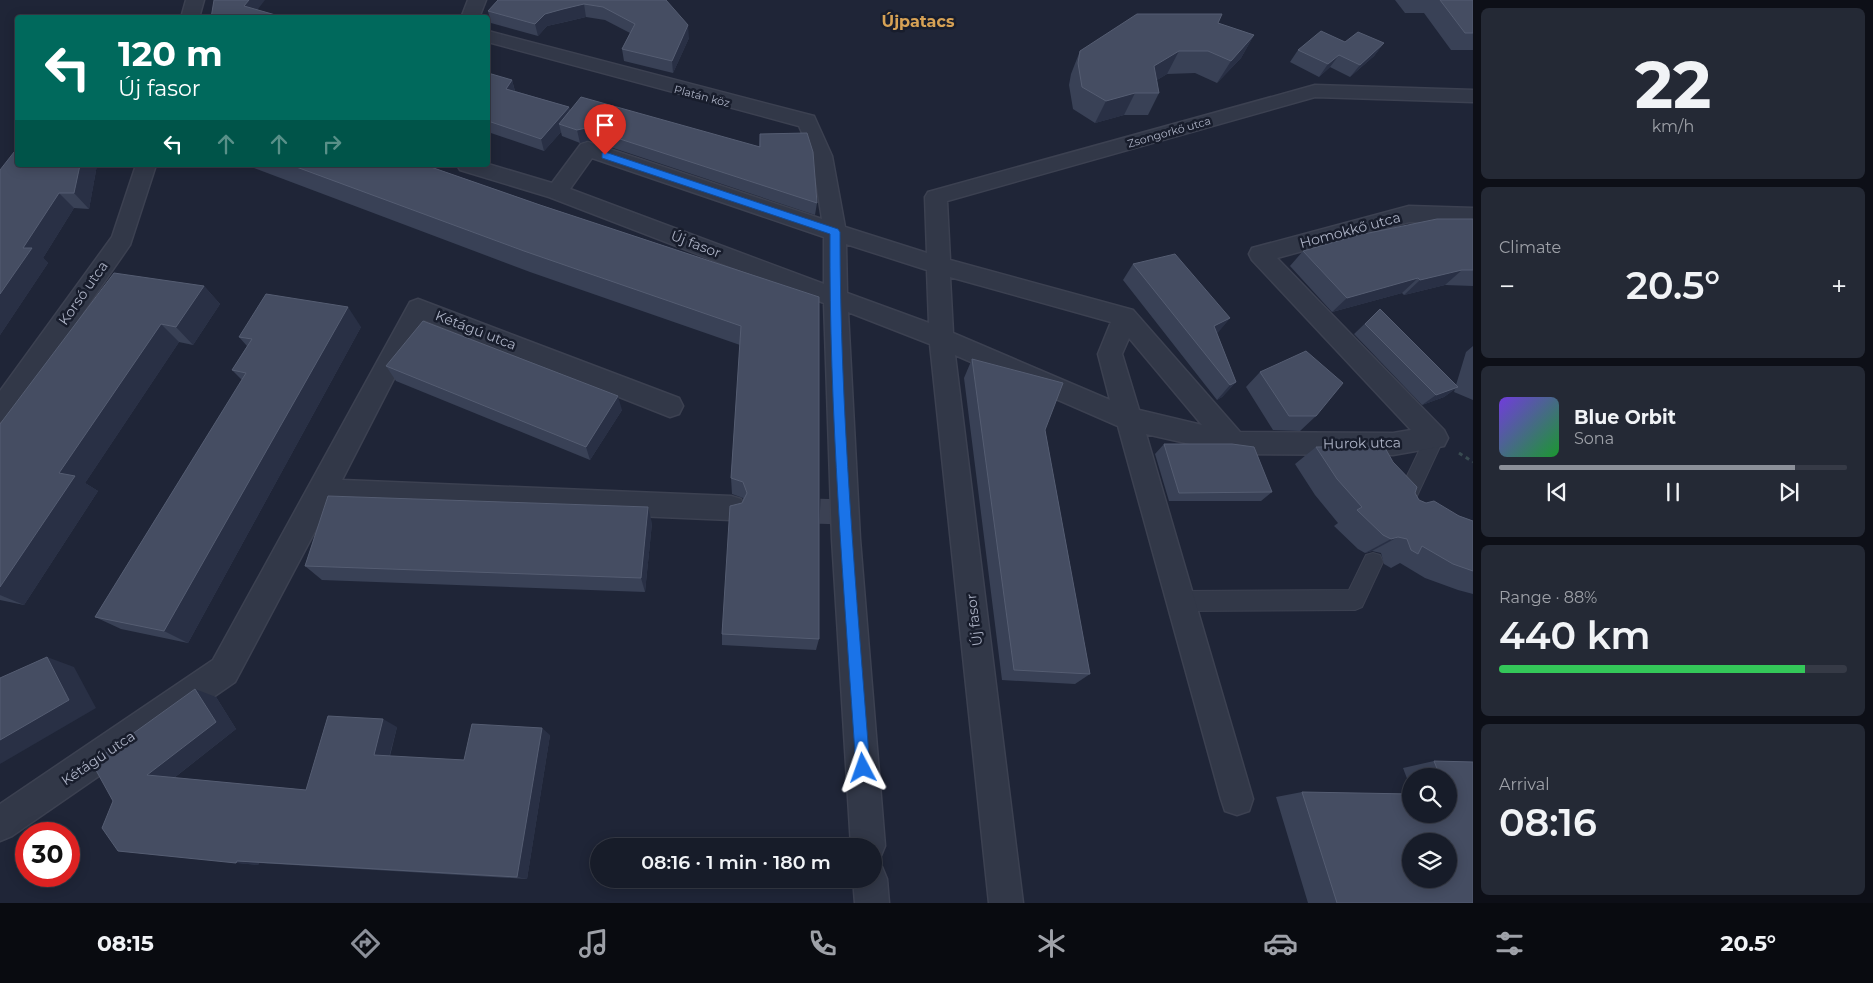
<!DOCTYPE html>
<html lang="en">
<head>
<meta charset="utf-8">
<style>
  :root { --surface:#171c29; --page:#242935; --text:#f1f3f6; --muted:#9ea1a8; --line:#363a46; --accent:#8c9099 }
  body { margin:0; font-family:Montserrat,sans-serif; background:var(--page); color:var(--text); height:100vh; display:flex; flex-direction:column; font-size:19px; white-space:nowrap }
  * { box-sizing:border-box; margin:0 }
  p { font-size:16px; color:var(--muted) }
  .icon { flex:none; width:28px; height:28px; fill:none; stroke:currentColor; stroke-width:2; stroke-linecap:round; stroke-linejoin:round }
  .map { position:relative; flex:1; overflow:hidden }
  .side { display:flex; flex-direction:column; gap:8px; padding:8px; background:#0d0f17; width:400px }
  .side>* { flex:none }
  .hud { position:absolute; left:15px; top:15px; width:475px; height:152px; border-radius:5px; box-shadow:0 2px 12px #0003,0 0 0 1px var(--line); background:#00695c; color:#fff; overflow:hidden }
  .tools { position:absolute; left:1402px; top:768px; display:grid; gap:10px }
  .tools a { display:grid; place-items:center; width:55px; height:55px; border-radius:50%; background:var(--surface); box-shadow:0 2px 12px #0003,0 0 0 1px var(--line); font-size:25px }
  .speed { position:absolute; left:15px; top:822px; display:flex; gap:10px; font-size:25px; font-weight:700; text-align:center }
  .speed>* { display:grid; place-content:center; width:65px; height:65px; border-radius:50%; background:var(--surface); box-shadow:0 2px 12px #0003,0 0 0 1px var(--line); line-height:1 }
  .speed .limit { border:8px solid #d22; background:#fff; color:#111 }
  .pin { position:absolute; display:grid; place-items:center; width:42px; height:42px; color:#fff; margin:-51px -21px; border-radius:50% 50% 50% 0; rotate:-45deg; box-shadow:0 0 5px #0007 }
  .pin .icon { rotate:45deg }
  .me { position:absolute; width:55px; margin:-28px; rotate:356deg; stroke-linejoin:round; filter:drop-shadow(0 0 4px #0008) }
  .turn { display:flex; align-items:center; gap:18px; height:105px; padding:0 20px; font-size:22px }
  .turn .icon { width:65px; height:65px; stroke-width:2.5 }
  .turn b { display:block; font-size:35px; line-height:42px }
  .lanes { display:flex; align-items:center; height:48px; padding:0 20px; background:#0003; justify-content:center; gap:25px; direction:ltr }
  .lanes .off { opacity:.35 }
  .big { font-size:38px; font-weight:600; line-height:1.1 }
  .side .widget { flex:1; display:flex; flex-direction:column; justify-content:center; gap:8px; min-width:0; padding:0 18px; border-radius:8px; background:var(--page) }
  .side .dial { align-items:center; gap:0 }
  .dial b { font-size:65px; line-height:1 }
  .song { display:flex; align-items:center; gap:15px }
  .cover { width:60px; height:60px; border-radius:8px; background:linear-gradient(135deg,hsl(260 70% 55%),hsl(130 70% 35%)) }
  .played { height:5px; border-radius:2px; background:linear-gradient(90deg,var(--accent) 85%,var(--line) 85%) }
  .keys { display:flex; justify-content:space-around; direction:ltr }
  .heat { display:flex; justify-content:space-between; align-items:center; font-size:28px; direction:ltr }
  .charge { height:8px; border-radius:4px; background:linear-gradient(90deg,#34c759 88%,var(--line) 0) }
  .trip { position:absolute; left:590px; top:838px; width:292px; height:50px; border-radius:25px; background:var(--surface); box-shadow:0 2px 12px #0003,0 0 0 1px var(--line); font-weight:600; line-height:50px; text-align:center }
  .dock { display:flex; height:80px; justify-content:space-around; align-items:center; background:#090b10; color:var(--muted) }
  .dock .icon { width:35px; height:35px }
  .dock .active { color:var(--accent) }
  .dock b { font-size:22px; color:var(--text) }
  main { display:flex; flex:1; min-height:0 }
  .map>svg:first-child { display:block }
</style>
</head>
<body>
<main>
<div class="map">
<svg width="1473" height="903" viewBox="0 0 1473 903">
  <rect width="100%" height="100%" fill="#1f2537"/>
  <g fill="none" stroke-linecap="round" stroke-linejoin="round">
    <path stroke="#3b4153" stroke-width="25" stroke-dasharray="25 12" stroke-linecap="butt" d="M 783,510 L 845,512"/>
    <defs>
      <path id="pedestrian" d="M 1435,430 L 1442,432 L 1444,438 L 1410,511 L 1403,514 L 1396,511 L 1393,505 L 1396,499 L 1428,432 Z
        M 1373,553 L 1380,555 L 1383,562 L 1362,607 L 1355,610 L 1180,611 L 1173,608 L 1170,601 L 1173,594 L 1180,591 L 1349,590 L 1366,555 Z"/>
      <path id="minor" d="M 186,0 L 204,0 L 199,18 L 181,18 Z
        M 468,0 L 486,0 L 479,18 L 461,18 Z
        M 488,31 L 814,116 L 832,156 L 845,227 L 927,253 L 925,197 L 928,192 L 1315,85 L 1473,90 L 1473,102 L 1315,97 L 947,201 L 950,260 L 1133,310 L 1240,432 L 1393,433 L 1411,430 L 1252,260 L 1249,254 L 1252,248 L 1409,206 L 1473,208 L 1473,224 L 1409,222 L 1277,258 L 1444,430 L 1448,438 L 1444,446 L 1393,455 L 1234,454 L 1146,434 L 1253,799 L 1249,811 L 1237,815 L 1225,811 L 1221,799 L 1118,426 L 955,355 L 1023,903 L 989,903 L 930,344 L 848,312 L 860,539 L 885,846 L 880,858 L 874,861 L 874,846 L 851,846 L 832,539 L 824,303 L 549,197 L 460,170 L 457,165 L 488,164 L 552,183 L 581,144 L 588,142 L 822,219 L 812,156 L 799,126 L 488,42 ZM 592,158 L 824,237 L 824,284 L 570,189 ZM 846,244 L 927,270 L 929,323 L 847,293 ZM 950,277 L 1111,322 L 1098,354 L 1110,400 L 953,333 ZM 1129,338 L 1202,425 L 1139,410 L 1122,354 Z
        M 136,165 L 156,165 L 130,245 L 9,419 L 0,422 L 0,391 L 112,237 Z
        M 418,299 L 679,398 L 683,406 L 679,414 L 670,417 L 424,320 L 342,480 L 731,496 L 741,499 L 745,508 L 741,517 L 731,520 L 330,503 L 235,682 L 12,836 L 0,841 L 0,804 L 213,660 L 410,302 Z
        M 874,863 L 882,867 L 887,879 L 889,903 L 855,903 L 853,879 L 874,879 Z"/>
    </defs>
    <use href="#pedestrian" stroke="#3c4151" stroke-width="2"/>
    <use href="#minor" stroke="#3c4151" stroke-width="3"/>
    <path stroke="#394b51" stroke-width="3" stroke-dasharray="4 4" stroke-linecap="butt" d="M 1459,453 L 1473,462"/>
    <use href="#pedestrian" fill="#323848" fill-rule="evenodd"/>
    <use href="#minor" fill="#323848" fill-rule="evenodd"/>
  </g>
  <path fill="#394156" d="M 498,0 L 666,0 L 689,38 L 673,73 L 624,61 L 622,49 L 630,33 L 605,20 L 586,17 L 565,22 L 547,26 L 538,36 L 491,23 L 488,11 Z
    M 1395,0 L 1473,0 L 1473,50 L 1451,50 L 1424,13 L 1405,13 Z
    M 1218,23 L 1254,35 L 1241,58 L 1217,83 L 1195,73 L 1167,74 L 1157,80 L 1159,93 L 1148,115 L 1124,115 L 1095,123 L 1073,109 L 1069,85 L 1071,74 L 1080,51 Z
    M 1345,42 L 1384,43 L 1374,56 L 1350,77 L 1330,67 L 1319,77 L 1290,62 L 1298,50 Z
    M 488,73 L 512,80 L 515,91 L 569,107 L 570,111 L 759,147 L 760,134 L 817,203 L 815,215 L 589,140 L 580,143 L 562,136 L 561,132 L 544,151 L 488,132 Z
    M 18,165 L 97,165 L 89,209 L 74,208 L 43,258 L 48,263 L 0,335 L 0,170 Z
    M 246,165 L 425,165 L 540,205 L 819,297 L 819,639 L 816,650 L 722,645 L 722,634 L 742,503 L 743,500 L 743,498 L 732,494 L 731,478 L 740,345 L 530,272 Z
    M 1473,219 L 1473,286 L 1445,285 L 1404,295 L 1402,293 L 1332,312 L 1290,266 L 1303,251 Z
    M 1133,264 L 1230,318 L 1217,333 L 1236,382 L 1222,397 L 1217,400 L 1123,280 Z
    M 204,286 L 220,304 L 193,345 L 179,342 L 85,483 L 98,491 L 24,605 L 0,600 L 0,424 Z
    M 1380,309 L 1456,385 L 1466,352 L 1473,346 L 1473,400 L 1454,392 L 1455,389 L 1444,397 L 1422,405 L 1354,334 Z
    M 361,327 L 188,643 L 121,629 L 95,617 L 242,380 L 232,370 L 247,346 L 239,337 Z
    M 972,359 L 1045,430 L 1090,674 L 1075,684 L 1002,680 L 964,378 Z
    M 386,366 L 622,410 L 590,460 L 396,381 Z
    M 1260,372 L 1316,416 L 1300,431 L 1273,430 L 1246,387 Z
    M 1164,444 L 1272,492 L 1261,501 L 1169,501 L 1155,454 Z
    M 1316,447 L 1393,462 L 1419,500 L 1473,521 L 1473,594 L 1458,590 L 1425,578 L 1400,563 L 1391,568 L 1384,564 L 1381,553 L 1372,551 L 1365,553 L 1358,549 L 1334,526 L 1338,523 L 1315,495 L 1295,464 Z
    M 652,523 L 645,592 L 322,580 L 305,566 Z
    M 216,697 L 236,729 L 174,778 L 306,790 L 397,727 L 390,756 L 464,760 L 550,735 L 527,879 L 259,863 L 258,865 L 118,851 Z
    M 1434,761 L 1473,762 L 1473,903 L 1308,903 L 1276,797 L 1302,792 L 1449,814 L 1449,776 L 1411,776 L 1411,789 L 1403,768 Z"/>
  <path fill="#293045" d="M 249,0 L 265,0 L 251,18 L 244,6 Z
    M 584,4 L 586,17 L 547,26 L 538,36 L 535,24 L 545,14 Z
    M 688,25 L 689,38 L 673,73 L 672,61 Z
    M 1254,35 L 1241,58 L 1217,83 L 1231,61 Z
    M 1384,43 L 1374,56 L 1350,77 L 1360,65 Z
    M 1179,51 L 1167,74 L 1142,89 L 1154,66 Z
    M 1339,55 L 1330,67 L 1319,77 L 1328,64 Z
    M 512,80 L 515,92 L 506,89 Z
    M 1135,93 L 1124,115 L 1095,123 L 1106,101 Z
    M 569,107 L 571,120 L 559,124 L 561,132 L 544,151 L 541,139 Z
    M 586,128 L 589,140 L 580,143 L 577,130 Z
    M 80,165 L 97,165 L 89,209 L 74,193 Z
    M 59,193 L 74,208 L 43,258 L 48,263 L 0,335 L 0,294 L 23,248 Z
    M 1462,270 L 1445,285 L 1404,295 L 1420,280 Z
    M 1418,278 L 1402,293 L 1332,312 L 1347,298 Z
    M 204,286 L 220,304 L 193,345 L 176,327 Z
    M 348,307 L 361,327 L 188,643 L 164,631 Z
    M 1230,318 L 1217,334 L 1214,326 Z
    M 161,324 L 179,342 L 85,483 L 98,491 L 24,605 L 0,595 L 0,587 L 59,473 Z
    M 1236,382 L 1222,397 L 1217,400 L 1230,385 Z
    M 1458,387 L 1444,397 L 1422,405 L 1436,395 Z
    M 618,396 L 622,410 L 590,460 L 586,447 Z
    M 648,507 L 652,523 L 645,592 L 641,578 Z
    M 1398,537 L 1372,551 L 1365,553 L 1391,539 Z
    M 47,657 L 74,667 L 96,708 L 0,764 L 0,740 Z
    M 195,689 L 216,697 L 236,729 L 170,781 L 147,775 Z
    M 383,719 L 397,727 L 388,761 L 374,755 Z
    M 542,728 L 550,735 L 527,879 L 517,877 Z
    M 237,861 L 259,863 L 258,865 L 236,863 Z"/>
  <path fill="#454d62" stroke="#555d72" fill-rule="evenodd" d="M 214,0 L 249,0 L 244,6 L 286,18 L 211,18 Z
    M 498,0 L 666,0 L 688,25 L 672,61 L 622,49 L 635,24 L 603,7 L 584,4 L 563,9 L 545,14 L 535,24 L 488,11 Z
    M 1440,0 L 1473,0 L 1473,33 L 1465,33 Z
    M 1137,14 L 1222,14 L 1218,23 L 1254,35 L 1231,61 L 1208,51 L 1179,51 L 1154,66 L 1159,93 L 1135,93 L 1106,101 L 1082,87 L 1078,63 L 1080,51 Z
    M 1321,31 L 1345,42 L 1358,32 L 1384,43 L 1360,65 L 1339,55 L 1328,64 L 1298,50 Z
    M 488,73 L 512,80 L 506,89 L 569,107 L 541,139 L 488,121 Z
    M 581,97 L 760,147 L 760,134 L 807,133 L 813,152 L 817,203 L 586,128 L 577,130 L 559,124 Z
    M 18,147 L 18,165 L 80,165 L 74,193 L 59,193 L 23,248 L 32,248 L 0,294 L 0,170 Z
    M 291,165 L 425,165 L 540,205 L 819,297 L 819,639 L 722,634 L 730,506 L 742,503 L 747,493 L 743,482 L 731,478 L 741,326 L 524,251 Z
    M 1437,219 L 1473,219 L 1473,270 L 1462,270 L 1420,280 L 1418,278 L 1347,298 L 1303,251 L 1359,235 Z
    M 1175,254 L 1230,318 L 1214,326 L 1236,382 L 1230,385 L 1133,264 Z
    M 114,273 L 204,286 L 176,327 L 161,324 L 59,473 L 75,476 L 0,587 L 0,424 Z
    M 266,294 L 348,307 L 164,631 L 95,617 L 246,373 L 232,370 L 252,339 L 239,337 Z
    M 1380,309 L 1458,387 L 1436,395 L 1365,324 Z
    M 423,321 L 618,396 L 586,447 L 386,366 Z
    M 1306,351 L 1343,383 L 1316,416 L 1289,416 L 1260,372 Z
    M 972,359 L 1063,383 L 1045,430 L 1090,674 L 1014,670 Z
    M 1164,444 L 1232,444 L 1254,447 L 1272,492 L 1179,493 Z
    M 1384,446 L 1393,462 L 1417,487 L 1415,493 L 1419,500 L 1426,503 L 1434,501 L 1459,516 L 1473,521 L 1473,571 L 1453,564 L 1422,546 L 1418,554 L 1411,550 L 1407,539 L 1398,537 L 1391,539 L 1383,535 L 1357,510 L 1362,507 L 1337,479 L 1316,447 Z
    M 328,496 L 648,507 L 641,578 L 305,566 Z
    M 47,657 L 69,700 L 0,740 L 0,678 Z
    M 195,689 L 216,722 L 147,775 L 306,790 L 328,716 L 383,719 L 374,755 L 464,760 L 472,724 L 542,728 L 517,877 L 237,861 L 236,863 L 118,851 L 102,828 L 113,801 L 92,763 Z
    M 1434,761 L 1473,762 L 1473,903 L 1337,903 L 1302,792 L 1411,794 L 1411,814 L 1449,814 L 1449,776 L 1440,776 ZM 1411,841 L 1449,841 L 1449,879 L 1411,879 Z"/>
  <path fill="#1a73e8" stroke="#114b97" d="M 605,152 L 838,229 L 840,232 C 840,411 856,589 870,768 L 868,773 L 863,775 L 858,773 L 856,768 C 844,590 829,412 830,234 L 602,158 L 602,153 Z"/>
  <g text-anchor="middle" stroke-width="5" stroke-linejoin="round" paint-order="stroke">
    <g font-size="11" fill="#acb2c5" stroke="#181d2c">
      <text transform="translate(702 96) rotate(15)" y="4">Platán köz</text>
      <text transform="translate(1169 132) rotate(-16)" y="4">Zsongorkő utca</text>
    </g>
    <g font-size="14" fill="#acb2c5" stroke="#181d2c">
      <text transform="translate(1350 230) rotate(-15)" y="5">Homokkő utca</text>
      <text transform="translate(696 244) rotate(21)" y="5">Új fasor</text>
      <text transform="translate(83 293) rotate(-55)" y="5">Korsó utca</text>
      <text transform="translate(476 330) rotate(21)" y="5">Kétágú utca</text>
      <text transform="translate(1362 443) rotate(-1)" y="5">Hurok utca</text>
      <text transform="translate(974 620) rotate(-97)" y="5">Új fasor</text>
      <text transform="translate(98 758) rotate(-34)" y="5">Kétágú utca</text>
    </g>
    <g font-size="16" font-weight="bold" fill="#d7a255" stroke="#181d2c">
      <text x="918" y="27">Újpatacs</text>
    </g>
  </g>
</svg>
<div class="tools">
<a><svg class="icon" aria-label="search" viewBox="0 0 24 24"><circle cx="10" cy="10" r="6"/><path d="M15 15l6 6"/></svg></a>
<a><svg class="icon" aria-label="layers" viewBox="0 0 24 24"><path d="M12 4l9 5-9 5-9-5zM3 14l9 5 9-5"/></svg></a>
</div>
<div class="speed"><div class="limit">30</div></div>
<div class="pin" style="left:605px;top:155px;background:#d93025"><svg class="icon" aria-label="arrive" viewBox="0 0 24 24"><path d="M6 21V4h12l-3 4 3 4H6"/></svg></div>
<svg class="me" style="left:863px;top:768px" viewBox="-20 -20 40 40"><path d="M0-17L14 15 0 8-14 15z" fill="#1a73e8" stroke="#fff" stroke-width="4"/></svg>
<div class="trip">08:16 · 1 min · 180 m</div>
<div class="hud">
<div class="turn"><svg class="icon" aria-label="left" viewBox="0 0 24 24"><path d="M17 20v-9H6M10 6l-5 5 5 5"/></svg><div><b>120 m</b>Új fasor</div></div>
<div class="lanes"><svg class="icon" aria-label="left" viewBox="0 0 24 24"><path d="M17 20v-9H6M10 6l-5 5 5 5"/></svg><svg class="icon off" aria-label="ahead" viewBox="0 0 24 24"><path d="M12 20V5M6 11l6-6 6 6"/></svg><svg class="icon off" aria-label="ahead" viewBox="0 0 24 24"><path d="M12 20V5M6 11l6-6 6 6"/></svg><svg class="icon off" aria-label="right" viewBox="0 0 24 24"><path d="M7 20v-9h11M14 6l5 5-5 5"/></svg></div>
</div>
</div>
<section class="side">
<div class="widget dial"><b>22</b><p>km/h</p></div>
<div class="widget"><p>Climate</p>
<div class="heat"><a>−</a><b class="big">20.5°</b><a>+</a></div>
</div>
<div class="widget">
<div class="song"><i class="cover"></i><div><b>Blue Orbit</b><p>Sona</p></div></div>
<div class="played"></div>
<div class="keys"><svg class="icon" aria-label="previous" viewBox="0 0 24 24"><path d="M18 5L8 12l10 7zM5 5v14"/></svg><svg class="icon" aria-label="pause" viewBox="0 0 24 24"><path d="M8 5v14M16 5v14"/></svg><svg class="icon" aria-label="next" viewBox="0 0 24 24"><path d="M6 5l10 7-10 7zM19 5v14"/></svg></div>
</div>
<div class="widget"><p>Range · 88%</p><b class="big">440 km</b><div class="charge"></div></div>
<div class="widget"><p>Arrival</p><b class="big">08:16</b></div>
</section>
</main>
<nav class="dock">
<b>08:15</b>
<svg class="icon active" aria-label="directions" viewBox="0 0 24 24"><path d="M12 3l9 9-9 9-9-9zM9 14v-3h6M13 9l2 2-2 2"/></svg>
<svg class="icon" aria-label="music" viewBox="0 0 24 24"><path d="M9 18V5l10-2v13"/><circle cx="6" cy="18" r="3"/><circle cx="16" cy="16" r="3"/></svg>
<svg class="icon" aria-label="phone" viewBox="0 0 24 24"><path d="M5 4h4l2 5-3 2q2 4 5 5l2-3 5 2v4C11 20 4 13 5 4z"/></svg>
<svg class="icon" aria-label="climate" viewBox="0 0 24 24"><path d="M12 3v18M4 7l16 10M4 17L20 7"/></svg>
<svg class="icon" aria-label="car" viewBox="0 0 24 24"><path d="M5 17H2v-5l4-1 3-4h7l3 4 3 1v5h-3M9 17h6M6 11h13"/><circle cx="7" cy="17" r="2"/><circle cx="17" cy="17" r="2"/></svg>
<svg class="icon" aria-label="filters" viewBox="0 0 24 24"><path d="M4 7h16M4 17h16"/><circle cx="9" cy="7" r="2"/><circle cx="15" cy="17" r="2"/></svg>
<b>20.5°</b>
</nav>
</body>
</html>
